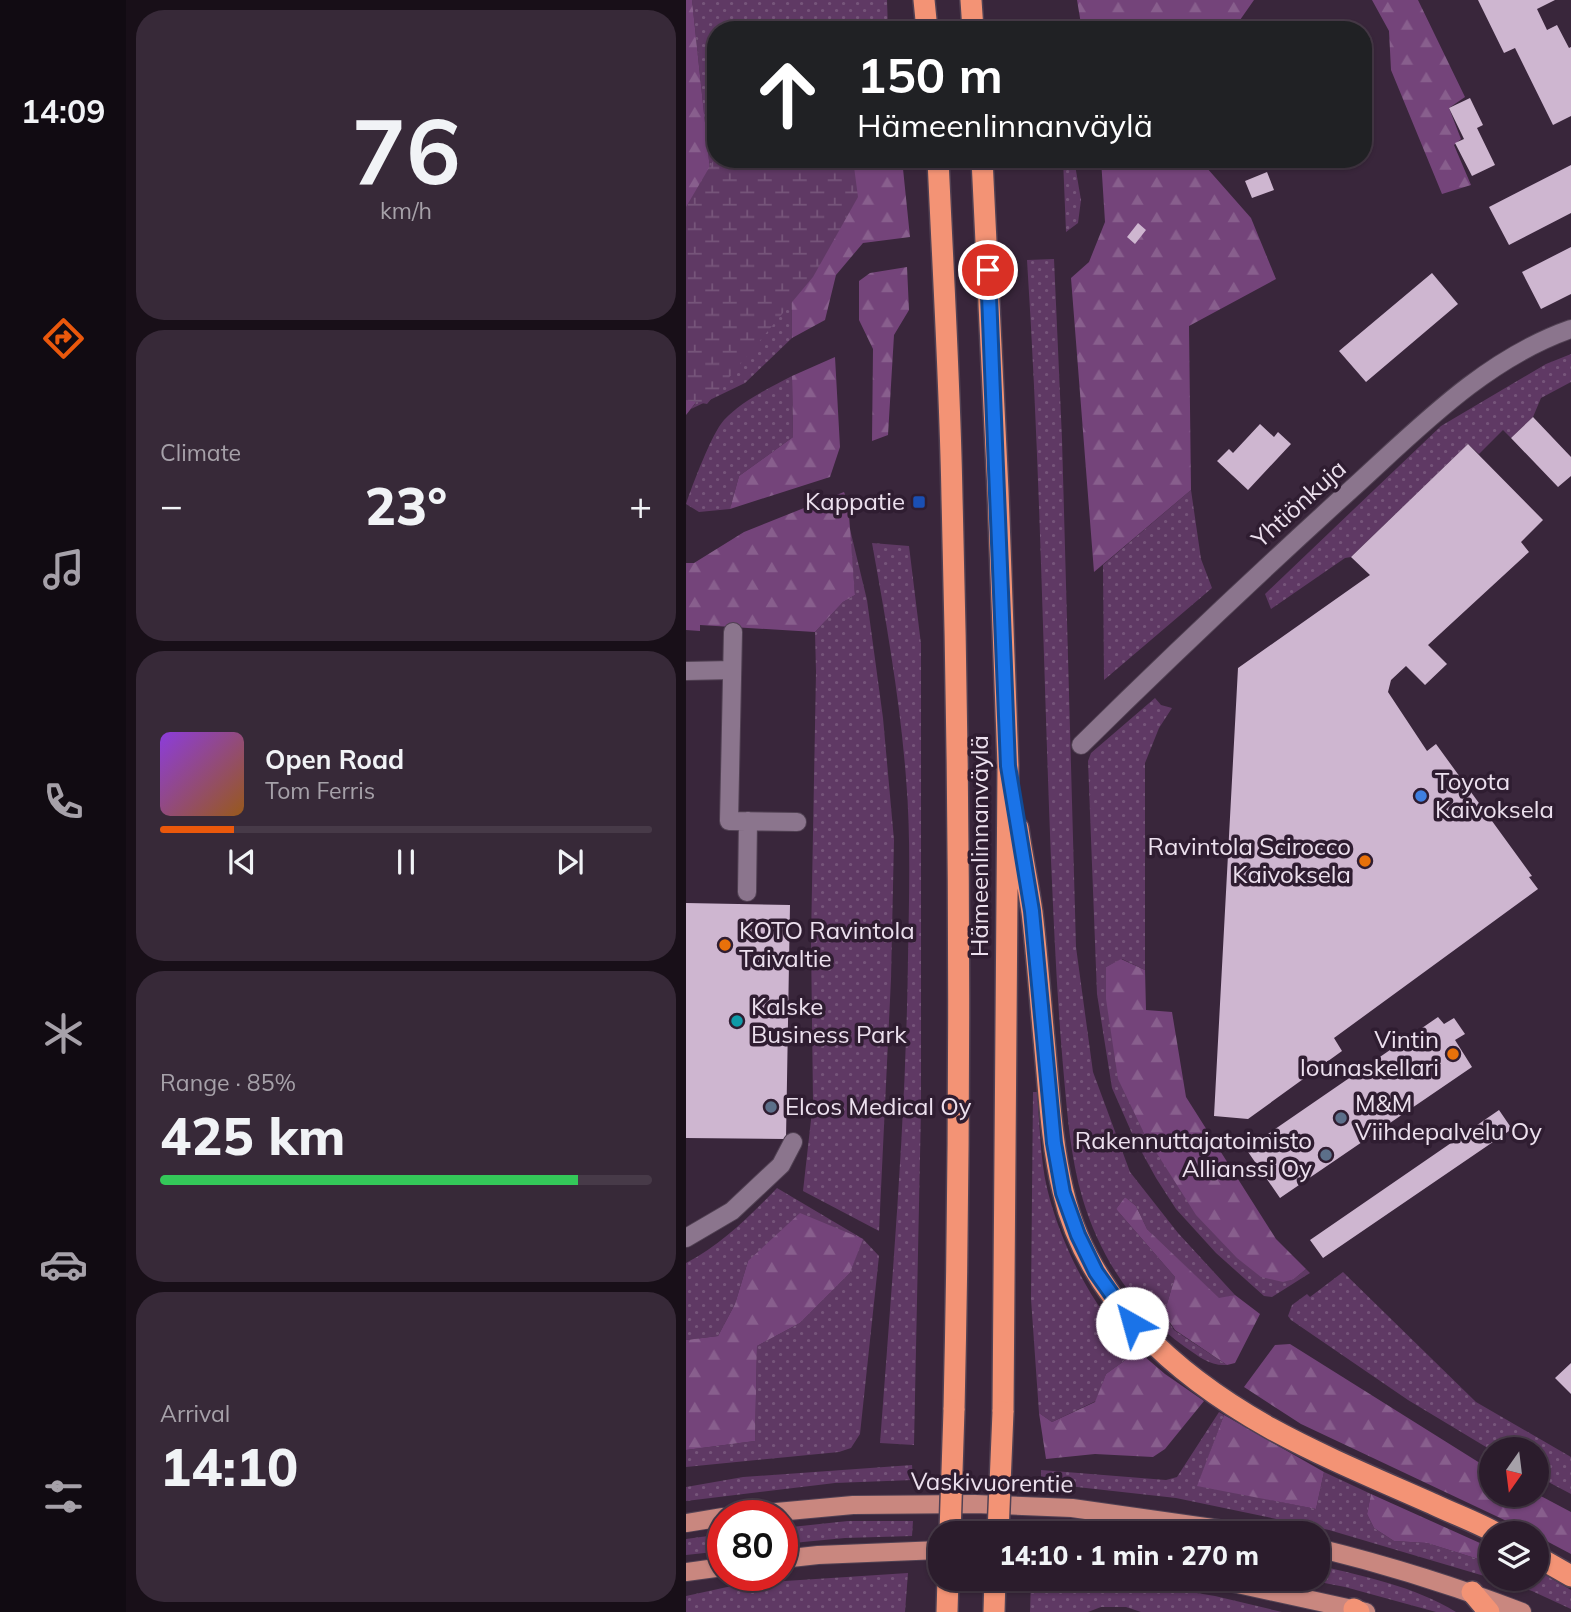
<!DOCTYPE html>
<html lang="en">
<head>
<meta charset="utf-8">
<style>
  :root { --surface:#2b1c2c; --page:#372938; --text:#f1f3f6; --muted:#a6a1a9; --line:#473a48; --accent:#ea580c }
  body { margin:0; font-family:Mulish,sans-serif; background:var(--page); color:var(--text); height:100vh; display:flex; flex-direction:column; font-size:26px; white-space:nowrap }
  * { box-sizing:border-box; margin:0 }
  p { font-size:23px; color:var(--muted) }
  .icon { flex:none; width:38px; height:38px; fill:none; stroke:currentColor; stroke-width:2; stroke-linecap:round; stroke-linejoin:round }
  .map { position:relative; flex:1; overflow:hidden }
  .sheet { display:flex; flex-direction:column; gap:10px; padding:10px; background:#180f18; width:560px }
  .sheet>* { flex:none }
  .guide { position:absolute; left:21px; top:21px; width:665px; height:147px; border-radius:28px; box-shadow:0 2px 5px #0004,0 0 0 2px var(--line); background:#202124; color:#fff; overflow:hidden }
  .needle { width:46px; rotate:194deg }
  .tools { position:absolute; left:793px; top:1437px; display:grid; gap:14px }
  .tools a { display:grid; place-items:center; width:70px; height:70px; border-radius:50%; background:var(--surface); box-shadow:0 2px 5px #0004,0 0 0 2px var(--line); font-size:35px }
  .speed { position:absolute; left:21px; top:1500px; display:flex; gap:14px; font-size:35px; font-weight:700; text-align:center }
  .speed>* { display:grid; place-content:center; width:91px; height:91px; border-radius:50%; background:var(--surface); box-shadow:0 2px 5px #0004,0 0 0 2px var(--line); line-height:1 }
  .speed .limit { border:10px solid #d22; background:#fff; color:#111 }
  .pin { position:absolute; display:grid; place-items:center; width:60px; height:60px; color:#fff; margin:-30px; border:4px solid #fff; border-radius:50%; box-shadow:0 2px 7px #0007 }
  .me { position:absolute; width:77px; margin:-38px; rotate:322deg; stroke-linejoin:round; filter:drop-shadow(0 0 5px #0008) }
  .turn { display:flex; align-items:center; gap:24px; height:147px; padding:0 35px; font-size:32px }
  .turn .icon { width:91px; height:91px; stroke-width:2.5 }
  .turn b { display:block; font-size:49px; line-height:60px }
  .big { font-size:52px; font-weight:800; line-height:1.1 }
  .sheet .widget { flex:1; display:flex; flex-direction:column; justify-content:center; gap:10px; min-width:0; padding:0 24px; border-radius:28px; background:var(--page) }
  .sheet .dial { align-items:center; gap:0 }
  .dial b { font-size:91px; line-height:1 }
  .song { display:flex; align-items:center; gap:21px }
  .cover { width:84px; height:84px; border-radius:10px; background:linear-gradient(135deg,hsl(270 70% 55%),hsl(30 70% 35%)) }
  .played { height:7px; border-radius:4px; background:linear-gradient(90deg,var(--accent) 15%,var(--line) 15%) }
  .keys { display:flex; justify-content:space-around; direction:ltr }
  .heat { display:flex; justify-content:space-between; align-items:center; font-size:38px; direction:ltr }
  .charge { height:10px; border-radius:5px; background:linear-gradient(90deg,#34c759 85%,var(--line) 0) }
  .trip { position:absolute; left:242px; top:1521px; width:402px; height:70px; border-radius:28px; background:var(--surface); box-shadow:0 2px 5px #0004,0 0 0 2px var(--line); font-weight:800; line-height:70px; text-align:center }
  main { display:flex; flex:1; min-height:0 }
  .menu { display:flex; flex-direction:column; width:126px; justify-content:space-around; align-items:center; background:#110b12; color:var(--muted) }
  .menu .icon { width:49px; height:49px }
  .menu .current { color:var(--accent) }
  .menu b { font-size:32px; color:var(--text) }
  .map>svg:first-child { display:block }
</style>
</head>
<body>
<main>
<nav class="menu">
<b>14:09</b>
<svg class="icon current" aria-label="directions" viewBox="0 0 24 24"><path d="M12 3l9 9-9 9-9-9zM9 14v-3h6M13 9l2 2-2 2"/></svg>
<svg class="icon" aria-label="music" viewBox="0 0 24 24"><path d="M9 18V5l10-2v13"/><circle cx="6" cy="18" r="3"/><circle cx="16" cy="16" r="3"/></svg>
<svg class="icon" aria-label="phone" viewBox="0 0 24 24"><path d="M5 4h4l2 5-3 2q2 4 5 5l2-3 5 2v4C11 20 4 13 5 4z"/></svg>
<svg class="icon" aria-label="climate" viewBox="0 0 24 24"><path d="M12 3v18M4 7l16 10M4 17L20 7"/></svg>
<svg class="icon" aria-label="car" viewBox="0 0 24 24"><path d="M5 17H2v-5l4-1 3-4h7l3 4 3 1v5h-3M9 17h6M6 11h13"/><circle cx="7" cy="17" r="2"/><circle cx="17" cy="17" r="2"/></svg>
<svg class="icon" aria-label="filters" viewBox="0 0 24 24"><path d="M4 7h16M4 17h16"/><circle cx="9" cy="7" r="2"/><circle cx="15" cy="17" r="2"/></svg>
</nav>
<section class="sheet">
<div class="widget dial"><b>76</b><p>km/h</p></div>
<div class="widget"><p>Climate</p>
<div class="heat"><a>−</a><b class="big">23°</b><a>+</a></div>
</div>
<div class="widget">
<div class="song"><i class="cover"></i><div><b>Open Road</b><p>Tom Ferris</p></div></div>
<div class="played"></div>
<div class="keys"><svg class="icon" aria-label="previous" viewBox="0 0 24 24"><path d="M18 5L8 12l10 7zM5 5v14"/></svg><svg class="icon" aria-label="pause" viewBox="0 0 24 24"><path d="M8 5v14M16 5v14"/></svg><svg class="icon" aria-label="next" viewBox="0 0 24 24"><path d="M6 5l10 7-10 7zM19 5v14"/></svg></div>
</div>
<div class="widget"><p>Range · 85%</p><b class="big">425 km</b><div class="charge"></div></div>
<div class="widget"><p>Arrival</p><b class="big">14:10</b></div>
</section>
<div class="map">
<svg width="885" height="1612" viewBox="0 0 885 1612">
  <defs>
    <pattern id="grass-dots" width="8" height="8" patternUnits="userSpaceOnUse" patternTransform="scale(1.75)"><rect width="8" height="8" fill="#5f3964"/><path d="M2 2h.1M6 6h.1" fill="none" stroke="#76557a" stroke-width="1.8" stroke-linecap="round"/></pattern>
    <pattern id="forest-firs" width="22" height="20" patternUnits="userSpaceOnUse" patternTransform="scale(1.75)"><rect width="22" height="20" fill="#74447a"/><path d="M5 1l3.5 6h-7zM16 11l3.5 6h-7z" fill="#885f8d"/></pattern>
    <pattern id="wetland-marsh" width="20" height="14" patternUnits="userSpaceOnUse" patternTransform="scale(1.75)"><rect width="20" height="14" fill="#5f3964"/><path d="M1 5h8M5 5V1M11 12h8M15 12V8" fill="none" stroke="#76557a"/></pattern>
  </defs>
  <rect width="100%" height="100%" fill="#39263b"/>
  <path fill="url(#grass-dots)" d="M 6,0 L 201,0 L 202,30 L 30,30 L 30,159 L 104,159 L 106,338 L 59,383 L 5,409 L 44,359 Z
    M 377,159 L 388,159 L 395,200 L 392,223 L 380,232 Z
    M 368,259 L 376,439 L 390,947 L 407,1072 L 444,1172 L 492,1233 L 549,1295 L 533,1299 L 461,1229 L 450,1206 L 439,1197 L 430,1209 L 489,1277 L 478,1314 L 488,1330 L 541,1365 C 523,1366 514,1357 499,1347 C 450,1312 414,1257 397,1200 C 384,1157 381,1110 377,1066 C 371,997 368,929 365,860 C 357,660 354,460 341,260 Z
    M 885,354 L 885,382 L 855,398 L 847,417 L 825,438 L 817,430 L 793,454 L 782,444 L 665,557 L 659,558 L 585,609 L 579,594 L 755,426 L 860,364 Z
    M 106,376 L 107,437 L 53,476 L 44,509 L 13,512 L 0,504 C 6,486 26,433 38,420 C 56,401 83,388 106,376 Z
    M 505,490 L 515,559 L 526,588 L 418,680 L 417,565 Z
    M 163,525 L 181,600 L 197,718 L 208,840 L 205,979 L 193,1231 L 117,1191 L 127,1102 L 125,940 L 130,672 L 129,632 L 157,602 L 169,595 Z
    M 186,543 L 223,546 L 235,644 L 235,1109 L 228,1445 L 194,1443 C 206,1281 220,1120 222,958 C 223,899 225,837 220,778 C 214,699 200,621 186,543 Z
    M 469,698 L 475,705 L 486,708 L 473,728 L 459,763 L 459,970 L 436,959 L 420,967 L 608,1279 L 620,1269 L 624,1273 L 586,1297 L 578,1296 L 530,1253 L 490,1209 L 470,1178 L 448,1138 L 426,1088 L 411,994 L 402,761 L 405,753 Z
    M 347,1092 L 351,1092 C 354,1124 354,1158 361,1188 C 374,1243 409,1315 452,1351 L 420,1374 L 410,1401 L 366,1422 L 353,1413 L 345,1299 Z
    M 91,1188 L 177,1239 L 193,1256 L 174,1434 L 165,1448 L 153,1452 L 0,1467 L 0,1450 L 69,1441 L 71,1346 L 114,1323 L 164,1273 L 176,1239 L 62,1261 L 49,1304 L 32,1336 L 0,1340 L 0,1263 C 35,1245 64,1216 91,1188 Z
    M 657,1272 L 790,1402 L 885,1457 L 885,1494 L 851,1476 L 850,1449 L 805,1450 L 722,1400 L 605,1320 L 602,1316 L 606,1305 L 621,1294 L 624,1297 Z
    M 533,1412 L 538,1415 L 512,1485 L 630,1509 L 638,1472 L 685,1494 L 681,1514 L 688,1528 L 708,1541 L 741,1543 L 805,1563 L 805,1578 L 643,1530 L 490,1498 L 355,1483 L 355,1470 L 480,1480 L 491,1477 Z
    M 226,1465 L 227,1480 L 149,1483 L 0,1501 L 0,1487 L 57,1477 Z
    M 356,1520 L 455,1533 L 355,1533 Z
    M 162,1521 L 227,1521 L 226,1536 L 159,1538 L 96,1544 L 96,1528 Z
    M 37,1534 L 37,1551 L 0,1555 L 0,1539 Z
    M 632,1565 C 679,1577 728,1586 770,1612 L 750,1612 L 659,1587 L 618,1579 L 632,1578 Z
    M 851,1570 L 885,1590 L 885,1609 L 846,1591 L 806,1579 L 850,1578 Z
    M 222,1573 L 219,1612 L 0,1612 L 0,1596 L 55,1584 Z
    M 345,1578 L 425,1579 L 529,1596 L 596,1612 L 455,1612 L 440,1607 L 415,1607 L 402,1612 L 344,1612 Z"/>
  <path fill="url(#forest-firs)" d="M 0,0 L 6,0 L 44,359 L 0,415 Z
    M 391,0 L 568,0 L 547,30 L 396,30 Z
    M 686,0 L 732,0 L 779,97 L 763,108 L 775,139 L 768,145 L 785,185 L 756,194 L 705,70 L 703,31 Z
    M 104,159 L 216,159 L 224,237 L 177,243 L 150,275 L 139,320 L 106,338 Z
    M 415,159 L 513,159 L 565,218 L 590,279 L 503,326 L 505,490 L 408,572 L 385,278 L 403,262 L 419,222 Z
    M 221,267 L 223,310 L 208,335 L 202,435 L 186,441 L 187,349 L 173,320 L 173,281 L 184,273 Z
    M 149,357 L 154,447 L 144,477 L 44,509 L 53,476 L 107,437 L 106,376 Z
    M 158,492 L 162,502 L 169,595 L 157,602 L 129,632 L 14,625 L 14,631 L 0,630 L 0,563 L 8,563 L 58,532 Z
    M 435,959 L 459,970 L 460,1010 L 486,1012 L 500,1097 L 590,1239 L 620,1269 L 608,1279 L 597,1282 L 575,1277 L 551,1258 L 510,1215 L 458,1133 L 432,1079 L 420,999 L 420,967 Z
    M 439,1197 L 450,1206 L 461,1229 L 533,1298 L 549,1295 L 574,1314 L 549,1363 L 541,1365 L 489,1330 L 478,1314 L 489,1277 L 430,1209 Z
    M 114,1213 L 177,1239 L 164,1273 L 114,1323 L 71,1346 L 69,1441 L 0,1450 L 0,1340 L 32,1336 L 49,1304 L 62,1261 Z
    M 604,1344 L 805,1470 L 805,1494 L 851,1494 L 885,1512 L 885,1554 L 851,1536 L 850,1533 L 846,1533 L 615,1424 L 558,1387 L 589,1345 Z
    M 452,1351 L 479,1374 L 518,1401 L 479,1449 L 467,1457 L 409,1454 L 360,1459 L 353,1413 L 366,1422 L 409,1402 L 420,1374 Z
    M 538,1415 L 638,1472 L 630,1509 L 511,1486 Z
    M 685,1494 L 805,1548 L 805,1563 L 741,1543 L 708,1541 L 688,1528 L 681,1514 Z"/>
  <path fill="url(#wetland-marsh)" d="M 30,156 L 30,159 L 167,159 L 172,197 L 127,277 L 21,404 L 0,400 L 0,207 Z"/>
  <path fill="#ceb6d0" d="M 792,0 L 869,0 L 851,9 L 861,30 L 871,25 L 883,48 L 885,47 L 885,116 L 867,125 L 829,48 L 818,53 Z
    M 784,98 L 797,125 L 791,128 L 809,165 L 786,176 L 769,143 L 778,139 L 763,108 Z
    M 885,165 L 885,213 L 823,245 L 803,207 Z
    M 581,172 L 588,190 L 566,198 L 559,181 Z
    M 452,223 L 460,230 L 449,244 L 441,237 Z
    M 885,247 L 885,294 L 855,309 L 836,272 Z
    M 746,273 L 772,304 L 680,382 L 653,351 Z
    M 847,417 L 885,457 L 885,476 L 872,487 L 825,438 Z
    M 574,424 L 588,437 L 592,432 L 605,444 L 562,490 L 531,461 L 543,449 L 547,453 Z
    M 782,444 L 857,520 L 835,542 L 843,552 L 742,645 L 761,664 L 739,685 L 720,666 L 705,680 L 702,692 L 741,751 L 750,744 L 846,876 L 843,877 L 852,889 L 648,1038 L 656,1051 L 562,1119 L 528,1116 L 552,668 L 684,575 L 665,557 Z
    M 0,903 L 104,905 L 100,1139 L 0,1138 Z
    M 752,1017 L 758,1024 L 768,1018 L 779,1034 L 769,1040 L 786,1067 L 594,1198 L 560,1149 Z
    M 813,1110 L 826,1129 L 637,1258 L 624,1240 Z
    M 885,1363 L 885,1394 L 869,1378 Z"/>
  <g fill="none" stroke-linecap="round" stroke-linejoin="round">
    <defs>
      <path id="minor" d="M 47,632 L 43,821 L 111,822
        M 0,671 L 46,670
        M 395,745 C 482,659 570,576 660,494 C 729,432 796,360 885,329
        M 61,892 L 62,821
        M 0,1238 L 46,1211 L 95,1165 L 107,1142"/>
      <path id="major" d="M 47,1516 L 167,1505 L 289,1504 L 386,1508 L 562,1533
        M 0,1523 L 37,1517
        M 632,1548 C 701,1565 769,1586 836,1612
        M 96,1559 L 132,1555 L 254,1550
        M 0,1572 L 37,1567
        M 524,1578 L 680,1612"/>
      <path id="highway" d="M 238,0 L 241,30
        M 285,0 L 287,30
        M 252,159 C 257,272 264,385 266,498 C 274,802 275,1106 268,1410
        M 296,159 L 312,491 L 322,766 L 317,1412
        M 332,828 C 336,856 342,884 346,912 C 351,954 354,997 358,1039 C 363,1090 365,1142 377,1191 C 402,1299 491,1376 584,1428 C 637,1457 693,1480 747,1504 C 768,1514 790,1522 810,1533
        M 850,1556 L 885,1576
        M 786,1592 L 803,1612
        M 668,1609 L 673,1612
        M 261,1612 L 262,1578
        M 308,1612 L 309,1578"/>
    </defs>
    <use href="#minor" stroke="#514153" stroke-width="20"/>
    <use href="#major" stroke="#514153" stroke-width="20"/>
    <use href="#highway" stroke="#514153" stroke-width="24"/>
    <use href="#minor" stroke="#8b758d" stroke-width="18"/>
    <use href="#major" stroke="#c9877f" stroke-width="18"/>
    <use href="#highway" stroke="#f39375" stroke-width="21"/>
    <defs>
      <path id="highway-bridge" d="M 264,1533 L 268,1410
        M 312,1533 L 317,1412"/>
    </defs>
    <use href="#highway-bridge" stroke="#514153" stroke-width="24" stroke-linecap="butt"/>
    <use href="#highway-bridge" stroke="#f39375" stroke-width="21"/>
  </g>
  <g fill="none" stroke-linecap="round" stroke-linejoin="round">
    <defs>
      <path id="route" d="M 302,270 L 322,766 L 346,911 L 368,1143 L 377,1193 L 392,1235 L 410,1272 L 446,1323"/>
    </defs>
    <use href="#route" stroke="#114b97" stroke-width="18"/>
    <use href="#route" stroke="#1a73e8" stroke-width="12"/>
  </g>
  <rect fill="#1a4fb4" stroke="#2f1d31" stroke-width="2.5" x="226" y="495" width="14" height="14" rx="3.5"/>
  <circle fill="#3f7fe0" stroke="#2f1d31" stroke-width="2.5" cx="735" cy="796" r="7"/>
  <g fill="#e8710a" stroke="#2f1d31" stroke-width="2.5">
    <circle cx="679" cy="861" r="7"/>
    <circle cx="39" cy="945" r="7"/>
    <circle cx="767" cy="1054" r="7"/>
  </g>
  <circle fill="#0f9aa8" stroke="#2f1d31" stroke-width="2.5" cx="51" cy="1021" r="7"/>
  <g fill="#5c6f8a" stroke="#2f1d31" stroke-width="2.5">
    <circle cx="85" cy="1107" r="7"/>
    <circle cx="655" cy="1118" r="7"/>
    <circle cx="640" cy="1155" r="7"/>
  </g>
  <g text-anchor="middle" stroke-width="7" stroke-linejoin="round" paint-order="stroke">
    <g font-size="24" fill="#ece0ee" stroke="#2f1d31" text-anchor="start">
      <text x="219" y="510" text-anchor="end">Kappatie</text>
      <text x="749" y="790">Toyota<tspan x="749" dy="28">Kaivoksela</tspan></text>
      <text x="665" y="855" text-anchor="end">Ravintola Scirocco<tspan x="665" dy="28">Kaivoksela</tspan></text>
      <text x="53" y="939">KOTO Ravintola<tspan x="53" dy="28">Taivaltie</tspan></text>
      <text x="65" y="1015">Kalske<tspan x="65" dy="28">Business Park</tspan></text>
      <text x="753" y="1048" text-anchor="end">Vintin<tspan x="753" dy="28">lounaskellari</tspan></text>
      <text x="669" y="1112">M&amp;M<tspan x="669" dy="28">Viihdepalvelu Oy</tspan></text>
      <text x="99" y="1115">Elcos Medical Oy</text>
      <text x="626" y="1149" text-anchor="end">Rakennuttajatoimisto<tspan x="626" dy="28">Allianssi Oy</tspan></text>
    </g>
    <g font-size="24" fill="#ece0ee" stroke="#2f1d31">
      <text transform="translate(613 504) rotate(-42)" y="8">Yhtiönkuja</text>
      <text transform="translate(294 846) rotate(-90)" y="8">Hämeenlinnanväylä</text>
      <text transform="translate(306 1483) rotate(1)" y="8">Vaskivuorentie</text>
    </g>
  </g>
</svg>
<div class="tools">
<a><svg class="needle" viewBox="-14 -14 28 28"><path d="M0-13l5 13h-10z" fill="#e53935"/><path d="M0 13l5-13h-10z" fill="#a6a1a9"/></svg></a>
<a><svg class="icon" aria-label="layers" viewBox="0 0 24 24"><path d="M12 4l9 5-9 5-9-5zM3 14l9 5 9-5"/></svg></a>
</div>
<div class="speed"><div class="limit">80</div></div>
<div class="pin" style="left:302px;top:270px;background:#d93025"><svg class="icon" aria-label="arrive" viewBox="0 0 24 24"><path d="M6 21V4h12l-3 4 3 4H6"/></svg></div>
<svg class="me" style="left:446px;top:1323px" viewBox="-20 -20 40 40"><circle r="19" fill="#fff"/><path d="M0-13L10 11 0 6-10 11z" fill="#1a73e8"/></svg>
<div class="trip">14:10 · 1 min · 270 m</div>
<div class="guide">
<div class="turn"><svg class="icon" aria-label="ahead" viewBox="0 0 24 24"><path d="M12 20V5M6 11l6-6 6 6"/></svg><div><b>150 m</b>Hämeenlinnanväylä</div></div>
</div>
</div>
</main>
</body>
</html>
